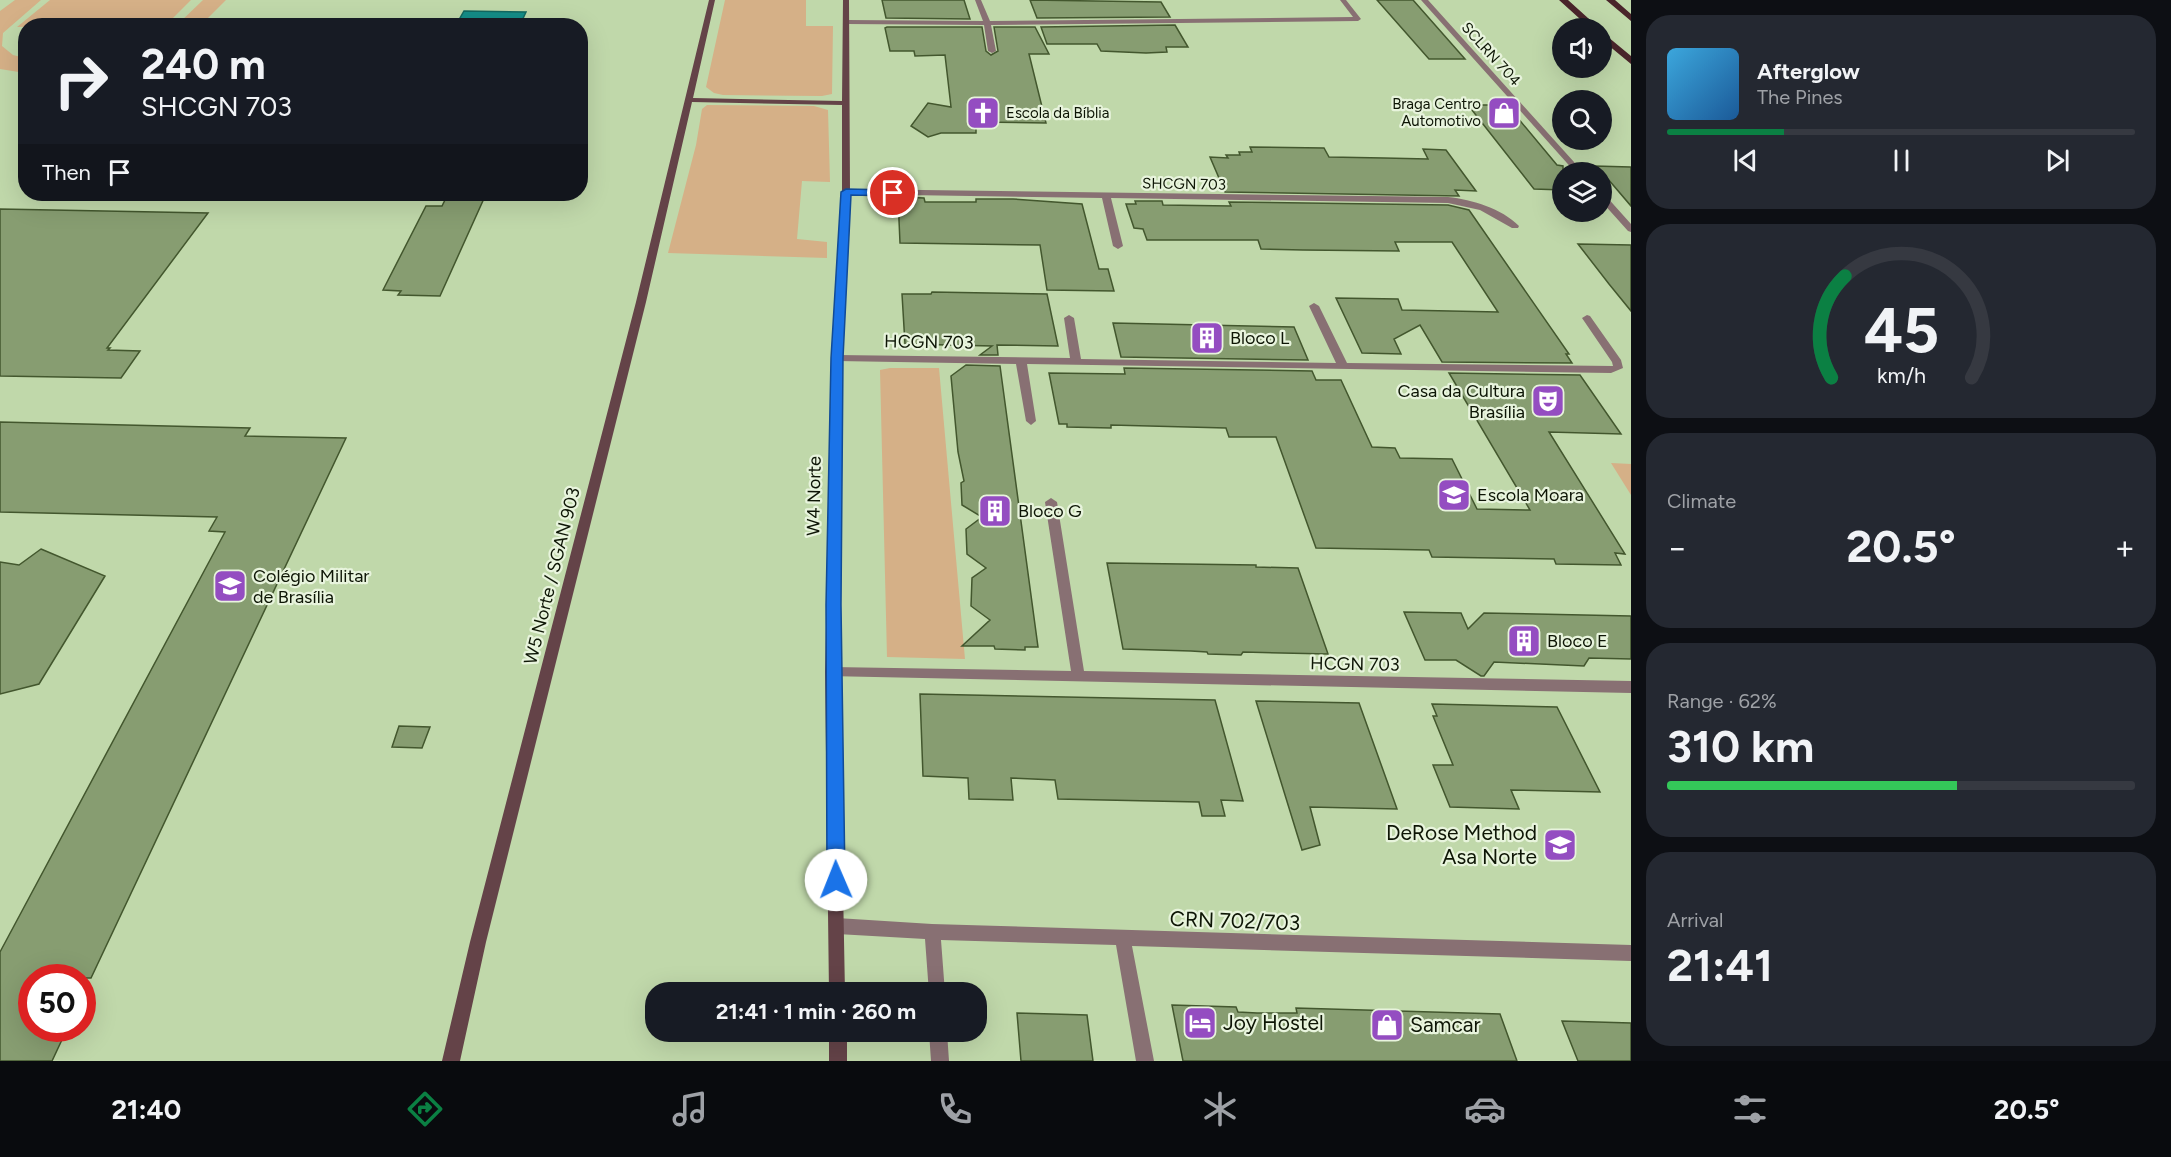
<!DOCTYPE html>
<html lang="en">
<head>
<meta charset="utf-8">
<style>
  :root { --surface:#171b24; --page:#242831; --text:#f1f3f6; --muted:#9ea1a6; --line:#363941; --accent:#0b8043 }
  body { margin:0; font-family:Figtree,sans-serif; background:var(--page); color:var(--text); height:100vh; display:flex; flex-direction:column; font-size:22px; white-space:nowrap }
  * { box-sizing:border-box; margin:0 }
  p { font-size:20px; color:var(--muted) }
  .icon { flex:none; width:33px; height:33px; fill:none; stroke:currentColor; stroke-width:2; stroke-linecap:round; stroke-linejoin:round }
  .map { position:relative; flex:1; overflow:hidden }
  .details { display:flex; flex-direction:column; gap:15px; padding:15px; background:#0d0f14; width:540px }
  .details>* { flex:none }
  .guide { position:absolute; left:18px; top:18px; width:570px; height:183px; border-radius:24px; box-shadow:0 6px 24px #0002; background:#171b24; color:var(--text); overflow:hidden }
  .buttons { position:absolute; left:1552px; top:18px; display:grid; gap:12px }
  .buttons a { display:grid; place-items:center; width:60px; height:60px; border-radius:50%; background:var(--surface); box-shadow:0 6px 24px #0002; font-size:30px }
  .speed { position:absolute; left:18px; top:964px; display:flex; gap:12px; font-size:30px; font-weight:700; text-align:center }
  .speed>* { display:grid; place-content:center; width:78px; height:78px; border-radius:50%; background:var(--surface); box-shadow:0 6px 24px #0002; line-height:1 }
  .speed .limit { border:9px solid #d22; background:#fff; color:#111 }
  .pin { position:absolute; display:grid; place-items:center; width:51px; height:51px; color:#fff; margin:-26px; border:3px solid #fff; border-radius:50%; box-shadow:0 2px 6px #0007 }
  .me { position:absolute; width:66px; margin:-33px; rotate:359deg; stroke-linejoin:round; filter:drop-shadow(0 0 4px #0008) }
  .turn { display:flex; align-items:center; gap:21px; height:126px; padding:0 24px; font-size:27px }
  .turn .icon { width:78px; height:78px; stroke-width:2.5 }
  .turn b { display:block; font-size:42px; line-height:51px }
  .then { display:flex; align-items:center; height:57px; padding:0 24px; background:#0003; gap:12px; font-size:22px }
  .big { font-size:45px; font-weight:700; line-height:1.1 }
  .details .card { flex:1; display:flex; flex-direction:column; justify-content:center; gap:9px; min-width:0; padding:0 21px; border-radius:24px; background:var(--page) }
  .details .dial { align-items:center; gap:0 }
  .dial svg { height:156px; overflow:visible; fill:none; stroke:var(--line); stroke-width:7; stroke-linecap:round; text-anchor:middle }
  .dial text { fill:var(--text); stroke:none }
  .song { display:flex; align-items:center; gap:18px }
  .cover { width:72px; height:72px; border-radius:9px; background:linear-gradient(135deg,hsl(200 70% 55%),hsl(210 70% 35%)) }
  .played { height:6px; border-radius:3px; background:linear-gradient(90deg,var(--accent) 25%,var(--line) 25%) }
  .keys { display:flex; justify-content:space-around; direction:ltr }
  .heat { display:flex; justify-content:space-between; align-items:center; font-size:33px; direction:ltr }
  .charge { height:9px; border-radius:4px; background:linear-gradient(90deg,#34c759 62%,var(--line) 0) }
  .trip { position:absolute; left:645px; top:982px; width:342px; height:60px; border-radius:24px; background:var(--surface); box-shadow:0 6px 24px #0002; font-weight:700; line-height:60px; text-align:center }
  .tabs { display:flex; height:96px; justify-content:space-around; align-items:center; background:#090b0e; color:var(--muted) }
  .tabs .icon { width:42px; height:42px }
  .tabs .on { color:var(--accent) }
  .tabs b { font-size:27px; color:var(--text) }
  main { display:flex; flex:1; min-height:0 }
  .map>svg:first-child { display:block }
</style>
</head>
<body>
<main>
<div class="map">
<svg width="1631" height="1061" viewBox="0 0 1631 1061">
  <rect width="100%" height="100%" fill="#c0d8aa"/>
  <path fill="#d5b087" d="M 15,0 L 41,0 L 3,33 L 2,46 L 13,55 L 25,58 L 25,73 L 0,69 L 0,11 Z
    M 50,0 L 191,0 L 166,25 L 17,27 Z
    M 203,0 L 226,0 L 201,25 L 177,25 Z
    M 725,0 L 806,0 L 806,26 L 833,26 L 832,94 L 822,96 L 723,95 L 714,93 L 706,87 Z
    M 707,105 L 814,106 L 828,110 L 830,182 L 802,181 L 797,239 L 827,242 L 827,258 L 668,253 L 696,145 L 702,109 Z
    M 890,368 L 939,368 L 965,659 L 887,657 L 880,370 Z
    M 1611,463 L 1631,464 L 1631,495 Z"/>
  <path fill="#148d88" stroke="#126961" stroke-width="1.5" d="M 464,11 L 526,12 L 520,25 L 456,25 Z"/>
  <path fill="#879d71" stroke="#43572e" stroke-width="1.5" d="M 882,0 L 964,0 L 970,19 L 886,18 Z
    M 1030,0 L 1161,2 L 1170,17 L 1037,18 Z
    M 1377,0 L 1413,0 L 1465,59 L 1429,59 Z
    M 1175,25 L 1188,47 L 1166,47 L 1167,52 L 1146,53 L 1101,51 L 1097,44 L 1047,44 L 1041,27 Z
    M 887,27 L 982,27 L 986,51 L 991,55 L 998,51 L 994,27 L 1035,27 L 1049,54 L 1029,54 L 1046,123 L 976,122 L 976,133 L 941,133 L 928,137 L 911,126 L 928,103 L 951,107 L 945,55 L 915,56 L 914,51 L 890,51 L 885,28 Z
    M 1468,105 L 1507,105 L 1557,165 L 1563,166 L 1563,190 L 1534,189 Z
    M 1250,147 L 1324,148 L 1329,157 L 1384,158 L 1428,159 L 1423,149 L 1446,150 L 1476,191 L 1455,190 L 1459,196 L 1225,192 L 1210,157 L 1228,158 L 1226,155 L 1240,155 L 1239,152 L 1252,152 Z
    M 1594,166 L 1631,167 L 1631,206 L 1602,172 Z
    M 448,194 L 486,194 L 440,296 L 398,295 L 401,291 L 383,290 L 426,206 L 442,206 Z
    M 898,197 L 924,198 L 925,202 L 976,202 L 976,199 L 1013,199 L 1082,204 L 1099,269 L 1108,269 L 1114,291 L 1047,290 L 1040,245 L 900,243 Z
    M 1135,201 L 1162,201 L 1163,205 L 1231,206 L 1229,202 L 1448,205 L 1469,210 L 1569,354 L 1566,354 L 1572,363 L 1442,362 L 1420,325 L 1394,339 L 1401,354 L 1362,353 L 1336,298 L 1398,299 L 1402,310 L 1498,312 L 1452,242 L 1395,242 L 1399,251 L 1303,250 L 1261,249 L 1258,240 L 1147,240 L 1143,229 L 1134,228 L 1126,204 L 1136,204 Z
    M 0,209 L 208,213 L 107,348 L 110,348 L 108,350 L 140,351 L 121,378 L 0,376 Z
    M 1578,244 L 1631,245 L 1631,311 L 1609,284 Z
    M 932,292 L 1047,294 L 1058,346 L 997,345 L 998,355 L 980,355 L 992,346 L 905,344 L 902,294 L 931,294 Z
    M 1113,323 L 1294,327 L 1308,360 L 1121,357 Z
    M 966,365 L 1000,366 L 1038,647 L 1025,647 L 1025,650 L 995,649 L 994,646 L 962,646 L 990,620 L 971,606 L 972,578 L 986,568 L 967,554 L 966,529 L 982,517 L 962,505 L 961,483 L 964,481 L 958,452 L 951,376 Z
    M 1124,368 L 1312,371 L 1316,380 L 1341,380 L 1372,447 L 1395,448 L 1400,458 L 1452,459 L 1477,509 L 1530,510 L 1449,373 L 1580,375 L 1621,434 L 1549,432 L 1625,554 L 1615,553 L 1621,565 L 1556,564 L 1554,559 L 1432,557 L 1429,550 L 1316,548 L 1276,437 L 1229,437 L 1226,428 L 1111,425 L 1111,428 L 1067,427 L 1067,424 L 1059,424 L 1049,373 L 1125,374 Z
    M 0,422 L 250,428 L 245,436 L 346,438 L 91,978 L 32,978 L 32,1029 L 67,1029 L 52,1061 L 0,1061 L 0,952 L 225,532 L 209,531 L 217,517 L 0,512 Z
    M 41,549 L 105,576 L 39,684 L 0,694 L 0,562 L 19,565 Z
    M 1107,563 L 1256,565 L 1256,567 L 1298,568 L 1328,654 L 1243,652 L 1241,655 L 1208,654 L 1207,652 L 1191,651 L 1123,649 Z
    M 1404,612 L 1461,613 L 1468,629 L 1484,613 L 1631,616 L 1631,659 L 1589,658 L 1584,666 L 1494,662 L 1484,676 L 1481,676 L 1456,660 L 1425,660 Z
    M 920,694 L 1215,700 L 1243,801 L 1221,800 L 1225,816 L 1202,816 L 1199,802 L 1058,799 L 1055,780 L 1011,778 L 1013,800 L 969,799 L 968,778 L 923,776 Z
    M 1256,701 L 1359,703 L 1397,809 L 1310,807 L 1320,845 L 1302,850 Z
    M 1432,704 L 1557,707 L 1600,792 L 1511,790 L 1519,809 L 1450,807 L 1433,765 L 1453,765 L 1433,716 L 1437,716 Z
    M 399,726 L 430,727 L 422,748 L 392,747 Z
    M 1172,1005 L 1236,1007 L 1238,1012 L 1257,1013 L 1297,1013 L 1296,1008 L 1500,1014 L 1517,1061 L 1183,1061 Z
    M 1017,1013 L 1087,1015 L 1093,1061 L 1021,1061 Z
    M 1562,1021 L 1631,1023 L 1631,1061 L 1578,1061 Z"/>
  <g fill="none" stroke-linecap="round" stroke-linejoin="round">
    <path fill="#887073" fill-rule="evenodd" d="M 975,0 L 981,0 L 990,21 L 1353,17 L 1340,0 L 1346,0 L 1361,19 L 1358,21 L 991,25 L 996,51 L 992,53 L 988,51 L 984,25 L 847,24 L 844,22 L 847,20 L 983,21 Z
      M 846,189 L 1448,197 C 1473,200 1501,208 1519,226 L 1518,228 L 1512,228 L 1480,210 L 1448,203 L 1111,198 L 1123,246 L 1118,249 L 1113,246 L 1102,198 L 843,194 L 842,192 Z
      M 1314,303 L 1319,306 L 1347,363 L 1613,366 L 1612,362 L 1582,318 L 1587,315 L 1590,316 L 1621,360 L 1623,368 L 1611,373 L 1027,364 L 1036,421 L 1031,425 L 1026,421 L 1016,364 L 837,361 L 832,358 L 837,355 L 1070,358 L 1064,318 L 1069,315 L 1074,318 L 1081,359 L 1336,363 L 1309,306 Z
      M 1051,498 L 1057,502 L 1084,671 L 1631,681 L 1631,693 L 827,676 L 825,672 L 827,668 L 832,667 L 1071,671 L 1045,502 Z"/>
    <path fill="#887073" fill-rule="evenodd" d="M 1421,0 L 1428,0 L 1583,172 L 1575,172 Z
      M 1602,194 L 1605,195 L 1631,224 L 1631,232 L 1628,231 L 1602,202 Z
      M 837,918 L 932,924 L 1631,945 L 1631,961 L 1132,946 L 1154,1061 L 1136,1061 L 1116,945 L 941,940 L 945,993 L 929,993 L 925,939 L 837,934 L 831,931 L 829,926 L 831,921 Z
      M 929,1032 L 947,1032 L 949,1061 L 931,1061 Z"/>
    <path fill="#644348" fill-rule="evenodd" d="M 709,0 L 715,0 L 693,98 L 842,101 L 843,0 L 849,0 L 850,192 L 842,358 L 839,672 L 845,993 L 829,993 L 825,672 L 832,358 L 842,192 L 842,105 L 692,102 L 646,302 L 486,942 L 460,1061 L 442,1061 L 470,942 L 636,302 Z
      M 829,1032 L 847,1032 L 847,1061 L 829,1061 Z"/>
    <path fill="#4a252b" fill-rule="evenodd" d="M 1559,0 L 1568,0 L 1599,28 L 1590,28 Z
      M 1606,0 L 1615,0 L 1631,14 L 1631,21 Z
      M 1602,32 L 1631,56 L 1631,64 L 1602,40 Z"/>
  </g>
  <path fill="#1a73e8" stroke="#114b97" stroke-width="1.5" d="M 846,189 L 893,190 L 898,193 L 893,196 L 851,195 L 843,358 L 841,605 L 845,880 L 842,886 L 836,888 L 830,886 L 827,880 L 826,605 L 831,358 L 841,192 Z"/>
  <defs>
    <symbol id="church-square" viewBox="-11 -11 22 22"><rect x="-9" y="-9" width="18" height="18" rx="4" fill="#944dc1" stroke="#e8f4dd"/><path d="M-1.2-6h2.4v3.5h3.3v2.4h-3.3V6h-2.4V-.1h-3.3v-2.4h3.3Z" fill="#fff"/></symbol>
    <symbol id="shop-square" viewBox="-11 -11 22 22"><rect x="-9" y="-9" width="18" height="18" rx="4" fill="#944dc1" stroke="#e8f4dd"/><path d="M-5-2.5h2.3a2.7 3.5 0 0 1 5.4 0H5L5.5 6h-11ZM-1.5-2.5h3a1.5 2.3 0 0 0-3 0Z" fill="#fff"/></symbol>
    <symbol id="building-square" viewBox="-11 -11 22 22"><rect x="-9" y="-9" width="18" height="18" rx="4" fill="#944dc1" stroke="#e8f4dd"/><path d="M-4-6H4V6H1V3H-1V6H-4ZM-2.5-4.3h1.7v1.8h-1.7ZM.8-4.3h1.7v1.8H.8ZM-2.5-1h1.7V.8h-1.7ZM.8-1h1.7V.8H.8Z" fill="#fff"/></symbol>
    <symbol id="theatre-square" viewBox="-11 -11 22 22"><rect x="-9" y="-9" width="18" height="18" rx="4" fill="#944dc1" stroke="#e8f4dd"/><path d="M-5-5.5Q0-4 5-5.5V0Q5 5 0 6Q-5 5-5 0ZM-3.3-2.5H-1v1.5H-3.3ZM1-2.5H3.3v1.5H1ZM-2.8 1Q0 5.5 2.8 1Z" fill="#fff"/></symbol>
    <symbol id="school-square" viewBox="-11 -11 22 22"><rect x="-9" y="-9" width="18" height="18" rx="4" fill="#944dc1" stroke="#e8f4dd"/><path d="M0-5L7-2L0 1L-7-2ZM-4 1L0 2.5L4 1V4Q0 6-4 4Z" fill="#fff"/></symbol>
    <symbol id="university-square" viewBox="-11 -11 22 22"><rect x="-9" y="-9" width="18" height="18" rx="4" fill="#944dc1" stroke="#e8f4dd"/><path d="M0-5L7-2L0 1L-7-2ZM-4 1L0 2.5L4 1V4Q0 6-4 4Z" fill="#fff"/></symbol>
    <symbol id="hotel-square" viewBox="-11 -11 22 22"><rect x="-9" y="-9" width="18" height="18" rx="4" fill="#944dc1" stroke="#e8f4dd"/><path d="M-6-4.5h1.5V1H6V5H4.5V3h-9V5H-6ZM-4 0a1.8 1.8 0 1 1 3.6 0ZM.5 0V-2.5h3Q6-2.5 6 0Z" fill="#fff"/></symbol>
  </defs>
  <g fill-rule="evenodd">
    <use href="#church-square" x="964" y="94" width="38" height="38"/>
    <use href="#shop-square" x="1485" y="94" width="38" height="38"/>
    <use href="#building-square" x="1188" y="319" width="38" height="38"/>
    <use href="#theatre-square" x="1529" y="382" width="38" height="38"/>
    <use href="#school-square" x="1435" y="476" width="38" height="38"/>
    <use href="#building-square" x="976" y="492" width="38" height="38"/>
    <use href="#school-square" x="211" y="567" width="38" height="38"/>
    <use href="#building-square" x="1505" y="622" width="38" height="38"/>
    <use href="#university-square" x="1541" y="826" width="38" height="38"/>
    <use href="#hotel-square" x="1181" y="1004" width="38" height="38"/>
    <use href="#shop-square" x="1368" y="1006" width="38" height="38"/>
  </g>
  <g text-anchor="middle" stroke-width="4.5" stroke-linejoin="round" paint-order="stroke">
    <g font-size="15" fill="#0d1505" stroke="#e8f4dd">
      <text transform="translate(1491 54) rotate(48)" y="5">SCLRN 704</text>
      <text transform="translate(1184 184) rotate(1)" y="5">SHCGN 703</text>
    </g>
    <g font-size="15" fill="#0d1505" stroke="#e8f4dd" text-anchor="end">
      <text x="1481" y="109">Braga Centro<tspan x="1481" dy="17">Automotivo</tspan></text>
      <text x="1006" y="118" text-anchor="start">Escola da Bíblia</text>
    </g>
    <g font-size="18" fill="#0d1505" stroke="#e8f4dd" text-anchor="start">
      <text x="1230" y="344">Bloco L</text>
      <text x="1525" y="397" text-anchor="end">Casa da Cultura<tspan x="1525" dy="21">Brasília</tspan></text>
      <text x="1477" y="501">Escola Moara</text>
      <text x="1018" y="517">Bloco G</text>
      <text x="253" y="582">Colégio Militar<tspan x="253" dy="21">de Brasília</tspan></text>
      <text x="1547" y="647">Bloco E</text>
    </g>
    <g font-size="18" fill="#0d1505" stroke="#e8f4dd">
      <text transform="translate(929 342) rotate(1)" y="6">HCGN 703</text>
      <text transform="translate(814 496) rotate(-89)" y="6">W4 Norte</text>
      <text transform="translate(552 576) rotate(-76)" y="6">W5 Norte / SGAN 903</text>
      <text transform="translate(1355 664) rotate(1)" y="6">HCGN 703</text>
    </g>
    <g font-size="21" fill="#0d1505" stroke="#e8f4dd" text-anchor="start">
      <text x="1537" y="840" text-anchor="end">DeRose Method<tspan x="1537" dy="24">Asa Norte</tspan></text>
      <text x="1223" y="1030">Joy Hostel</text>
      <text x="1410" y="1032">Samcar</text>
    </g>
    <g font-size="21" fill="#0d1505" stroke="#e8f4dd">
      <text transform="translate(1235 921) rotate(2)" y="7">CRN 702/703</text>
    </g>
  </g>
</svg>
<div class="buttons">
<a><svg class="icon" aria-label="sound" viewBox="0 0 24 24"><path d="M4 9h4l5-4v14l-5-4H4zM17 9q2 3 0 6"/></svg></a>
<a><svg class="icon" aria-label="search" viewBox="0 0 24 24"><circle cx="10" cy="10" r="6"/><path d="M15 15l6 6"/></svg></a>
<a><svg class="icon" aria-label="layers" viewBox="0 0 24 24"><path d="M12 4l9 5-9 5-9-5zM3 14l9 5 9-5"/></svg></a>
</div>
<div class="speed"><div class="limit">50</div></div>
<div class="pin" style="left:893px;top:193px;background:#d93025"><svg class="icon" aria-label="arrive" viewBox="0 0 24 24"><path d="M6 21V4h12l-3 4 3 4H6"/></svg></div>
<svg class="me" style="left:836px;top:880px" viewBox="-20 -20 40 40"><circle r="19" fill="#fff"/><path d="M0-13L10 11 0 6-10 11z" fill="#1a73e8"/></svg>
<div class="trip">21:41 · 1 min · 260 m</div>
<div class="guide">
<div class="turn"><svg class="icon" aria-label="right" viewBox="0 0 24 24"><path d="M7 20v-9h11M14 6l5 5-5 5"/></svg><div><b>240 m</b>SHCGN 703</div></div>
<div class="then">Then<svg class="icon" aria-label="arrive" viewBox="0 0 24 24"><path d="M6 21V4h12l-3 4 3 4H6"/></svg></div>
</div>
</div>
<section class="details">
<div class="card">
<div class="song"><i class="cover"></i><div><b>Afterglow</b><p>The Pines</p></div></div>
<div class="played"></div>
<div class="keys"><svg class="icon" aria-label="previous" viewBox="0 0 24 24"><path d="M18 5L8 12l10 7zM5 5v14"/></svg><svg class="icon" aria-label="pause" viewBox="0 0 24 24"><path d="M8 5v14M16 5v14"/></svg><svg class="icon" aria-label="next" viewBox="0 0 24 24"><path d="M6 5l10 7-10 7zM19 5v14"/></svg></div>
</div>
<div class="card dial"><svg viewBox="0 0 100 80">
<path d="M14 69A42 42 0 1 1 86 69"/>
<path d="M14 69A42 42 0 0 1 21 17" stroke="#0b8043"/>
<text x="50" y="56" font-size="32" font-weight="700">45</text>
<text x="50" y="72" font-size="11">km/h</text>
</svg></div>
<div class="card"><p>Climate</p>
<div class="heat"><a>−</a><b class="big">20.5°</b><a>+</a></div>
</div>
<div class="card"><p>Range · 62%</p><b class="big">310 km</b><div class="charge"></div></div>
<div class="card"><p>Arrival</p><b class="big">21:41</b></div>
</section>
</main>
<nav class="tabs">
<b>21:40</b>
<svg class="icon on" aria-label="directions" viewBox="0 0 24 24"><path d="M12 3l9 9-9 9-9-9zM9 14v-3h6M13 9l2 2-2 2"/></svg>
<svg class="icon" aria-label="music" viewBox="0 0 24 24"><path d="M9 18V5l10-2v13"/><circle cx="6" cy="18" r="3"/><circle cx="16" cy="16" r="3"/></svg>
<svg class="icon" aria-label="phone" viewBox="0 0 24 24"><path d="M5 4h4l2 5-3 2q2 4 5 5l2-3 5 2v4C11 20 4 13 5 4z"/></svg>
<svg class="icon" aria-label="climate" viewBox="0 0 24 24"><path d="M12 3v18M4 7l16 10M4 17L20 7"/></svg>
<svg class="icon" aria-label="car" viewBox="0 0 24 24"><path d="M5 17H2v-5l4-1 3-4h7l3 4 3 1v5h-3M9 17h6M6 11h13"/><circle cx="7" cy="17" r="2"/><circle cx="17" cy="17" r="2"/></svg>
<svg class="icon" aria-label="filters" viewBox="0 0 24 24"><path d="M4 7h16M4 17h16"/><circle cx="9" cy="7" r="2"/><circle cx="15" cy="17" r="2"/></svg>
<b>20.5°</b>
</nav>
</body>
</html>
